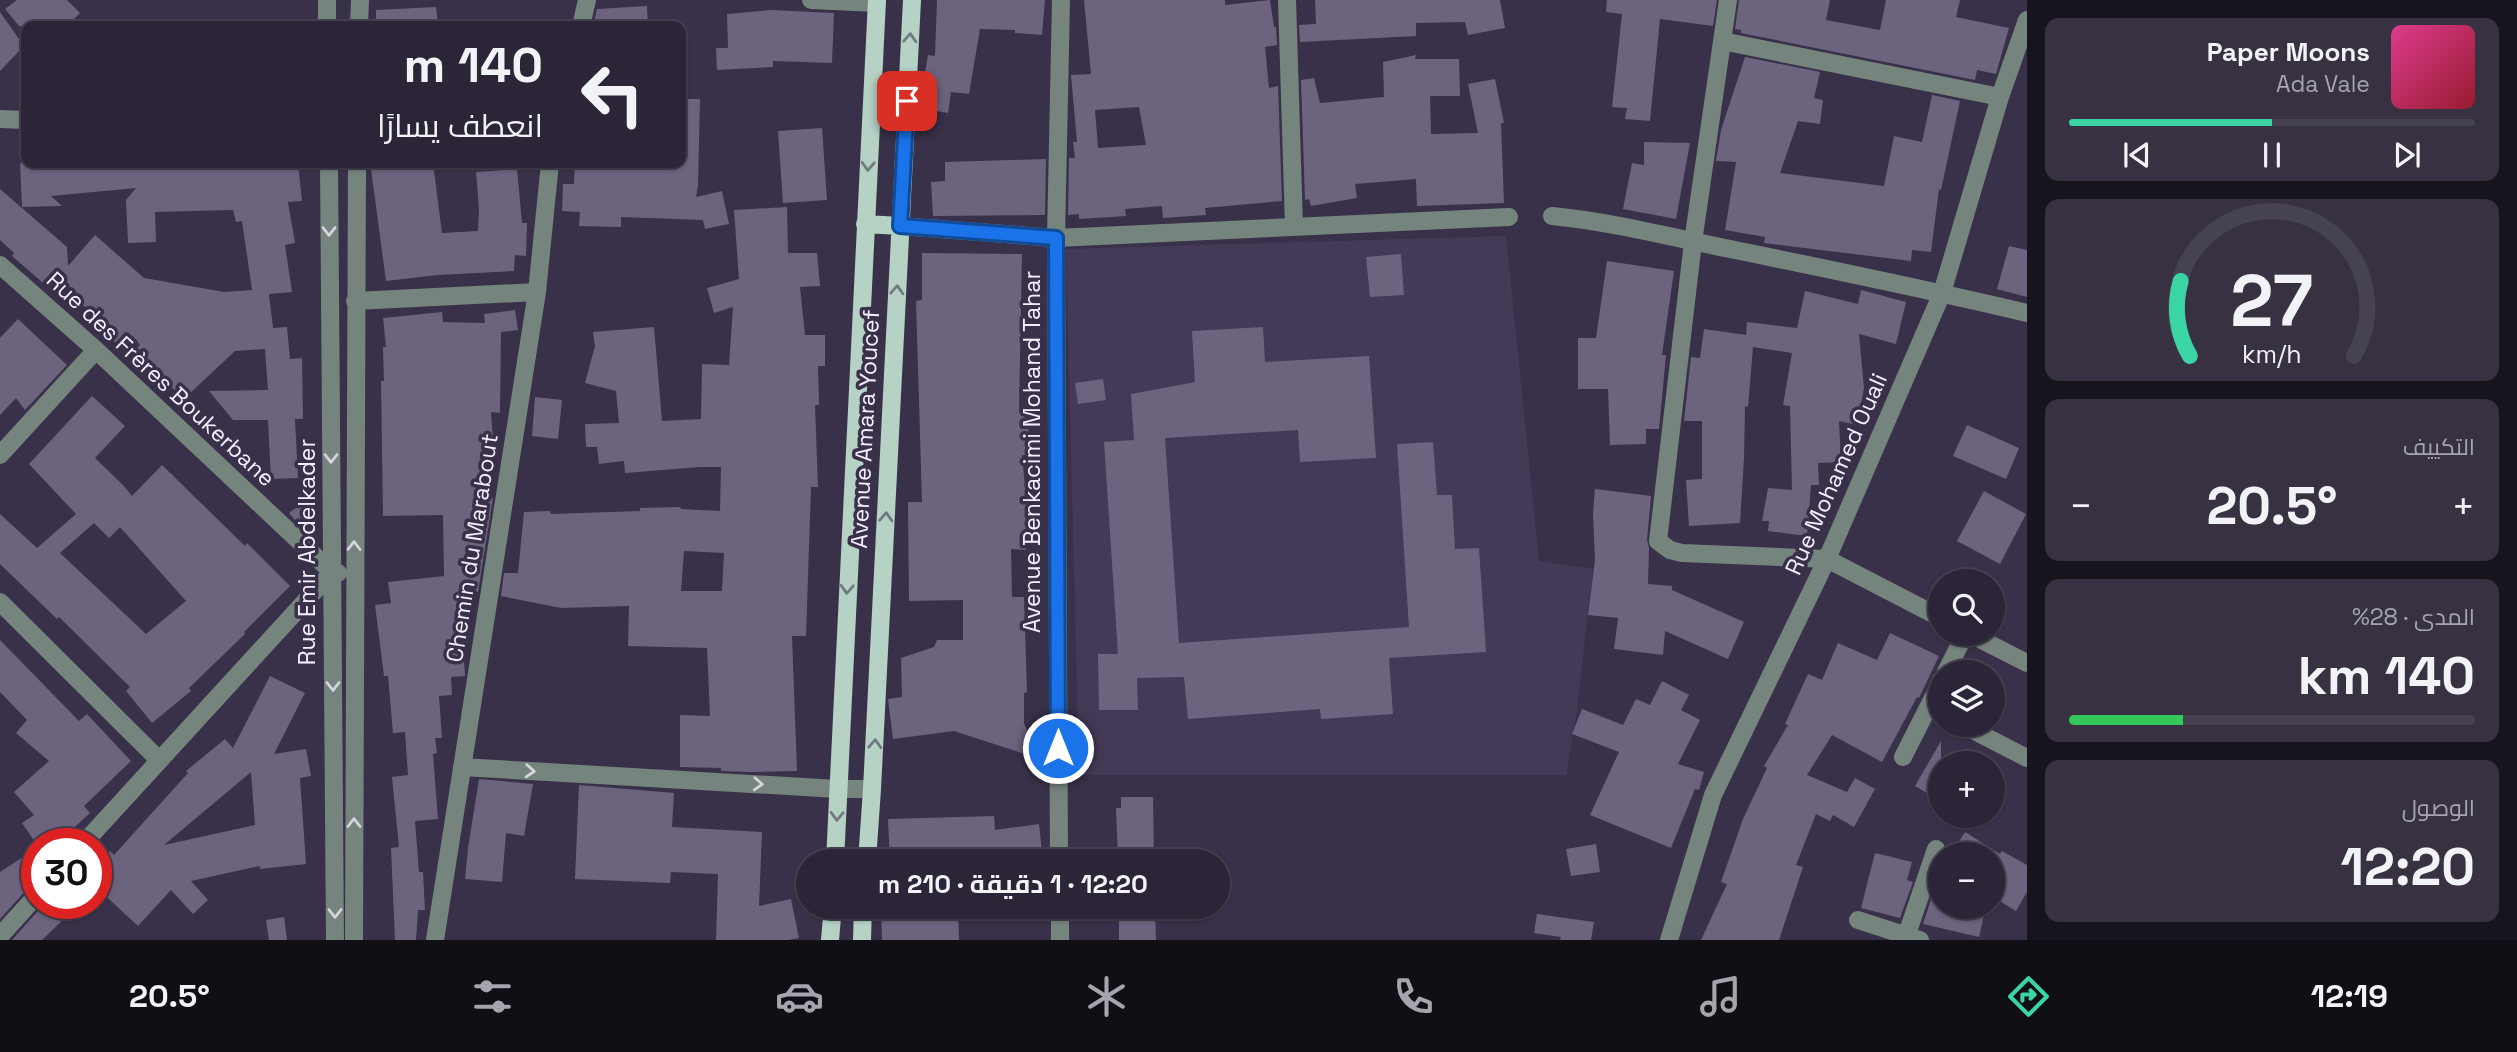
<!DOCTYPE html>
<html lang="ar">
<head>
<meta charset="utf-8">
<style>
  :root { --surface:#2b2537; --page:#373142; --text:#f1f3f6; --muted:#a6a5ad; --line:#474252; --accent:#3bd4a4 }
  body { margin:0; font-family:"Space Grotesk",Cairo,sans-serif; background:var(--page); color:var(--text); direction:rtl; height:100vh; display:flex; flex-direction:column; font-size:26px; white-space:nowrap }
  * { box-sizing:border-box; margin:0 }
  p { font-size:23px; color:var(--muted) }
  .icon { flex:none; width:38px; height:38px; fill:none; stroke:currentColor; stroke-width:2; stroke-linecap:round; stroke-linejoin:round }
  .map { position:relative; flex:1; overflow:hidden; direction:ltr }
  .drawer { display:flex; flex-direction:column; gap:18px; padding:18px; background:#18141e; width:490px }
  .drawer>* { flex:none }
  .guide { position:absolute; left:21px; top:21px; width:665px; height:147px; border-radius:14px; box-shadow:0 2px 5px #0004,0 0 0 2px var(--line); direction:rtl; background:#2b2537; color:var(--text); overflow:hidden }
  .fabs { position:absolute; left:1928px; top:569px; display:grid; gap:14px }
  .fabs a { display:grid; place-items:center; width:77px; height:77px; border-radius:50%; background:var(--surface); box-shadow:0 2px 5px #0004,0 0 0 2px var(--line); font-size:35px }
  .speed { position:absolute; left:21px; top:828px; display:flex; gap:14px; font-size:35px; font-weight:700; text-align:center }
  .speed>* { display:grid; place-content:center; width:91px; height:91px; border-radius:50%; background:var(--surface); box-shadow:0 2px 5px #0004,0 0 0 2px var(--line); line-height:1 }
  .speed .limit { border:10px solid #d22; background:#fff; color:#111 }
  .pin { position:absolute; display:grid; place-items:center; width:60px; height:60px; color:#fff; margin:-30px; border-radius:14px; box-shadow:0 4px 10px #0006 }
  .me { position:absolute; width:77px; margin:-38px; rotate:0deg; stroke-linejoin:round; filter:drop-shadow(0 0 5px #0008) }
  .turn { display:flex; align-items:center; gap:24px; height:147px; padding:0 28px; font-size:32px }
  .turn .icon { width:91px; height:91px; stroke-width:2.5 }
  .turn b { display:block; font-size:49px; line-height:60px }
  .big { font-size:52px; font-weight:700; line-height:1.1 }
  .drawer .widget { flex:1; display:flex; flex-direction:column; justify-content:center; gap:10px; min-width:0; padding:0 24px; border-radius:14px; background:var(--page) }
  .drawer .dial { align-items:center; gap:0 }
  .dial svg { height:182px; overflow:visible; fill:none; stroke:var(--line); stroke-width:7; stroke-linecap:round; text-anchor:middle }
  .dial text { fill:var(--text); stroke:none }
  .song { display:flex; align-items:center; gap:21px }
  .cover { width:84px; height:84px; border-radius:10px; background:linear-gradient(135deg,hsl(330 70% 55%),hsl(350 70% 35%)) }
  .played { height:7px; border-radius:4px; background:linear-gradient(90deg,var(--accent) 50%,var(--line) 50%) }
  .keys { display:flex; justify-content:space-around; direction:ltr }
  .heat { display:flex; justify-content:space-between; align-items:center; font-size:38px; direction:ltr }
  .charge { height:10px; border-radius:5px; background:linear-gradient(90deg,#34c759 28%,var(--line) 0) }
  .trip { position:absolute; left:796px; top:849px; width:434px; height:70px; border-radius:35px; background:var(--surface); box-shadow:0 2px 5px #0004,0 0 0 2px var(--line); font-weight:700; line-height:70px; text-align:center; direction:rtl }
  .menu { display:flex; height:112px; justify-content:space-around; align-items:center; background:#110f16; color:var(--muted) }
  .menu .icon { width:49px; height:49px }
  .menu .active { color:var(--accent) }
  .menu b { font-size:32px; color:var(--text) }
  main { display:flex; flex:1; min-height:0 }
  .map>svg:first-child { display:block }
</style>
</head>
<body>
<main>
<section class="drawer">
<div class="widget">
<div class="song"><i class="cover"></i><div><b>Paper Moons</b><p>Ada Vale</p></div></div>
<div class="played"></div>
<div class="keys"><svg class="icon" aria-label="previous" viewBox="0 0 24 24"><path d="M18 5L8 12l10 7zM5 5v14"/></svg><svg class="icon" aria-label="pause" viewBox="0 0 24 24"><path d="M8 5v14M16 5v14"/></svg><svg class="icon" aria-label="next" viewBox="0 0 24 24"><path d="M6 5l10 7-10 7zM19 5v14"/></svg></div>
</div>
<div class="widget dial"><svg viewBox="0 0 100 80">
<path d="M14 69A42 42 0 1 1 86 69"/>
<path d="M14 69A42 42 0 0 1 10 36" stroke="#3bd4a4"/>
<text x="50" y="56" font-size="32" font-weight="700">27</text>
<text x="50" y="72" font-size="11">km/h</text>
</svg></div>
<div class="widget"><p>التكييف</p>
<div class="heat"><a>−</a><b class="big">20.5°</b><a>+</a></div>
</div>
<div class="widget"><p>المدى · 28%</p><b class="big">140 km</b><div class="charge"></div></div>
<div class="widget"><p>الوصول</p><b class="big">12:20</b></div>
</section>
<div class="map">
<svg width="2027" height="940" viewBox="0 0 2027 940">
  <rect width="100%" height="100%" fill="#393149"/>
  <path fill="#443a57" d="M 1506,236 L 1539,561 L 1593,569 L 1577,709 L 1566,775 L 1079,775 L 1066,249 Z"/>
  <path fill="#6c637e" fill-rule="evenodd" d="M 17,0 L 67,0 L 80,13 L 67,26 L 19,26 L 5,9 Z
    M 937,0 L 1045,0 L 1042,35 L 1015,33 L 1015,30 L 980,29 L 969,94 L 951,92 L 948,113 L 919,108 L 928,55 L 935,56 Z
    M 1084,0 L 1225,0 L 1225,5 L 1270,0 L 1274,27 L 1276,27 L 1277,45 L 1265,47 L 1269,88 L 1278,86 L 1282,201 L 1205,208 L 1206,215 L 1163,218 L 1162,206 L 1125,209 L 1126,216 L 1079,219 L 1079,214 L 1068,215 L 1069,158 L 1075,158 L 1073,142 L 1077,142 L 1071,75 L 1091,74 ZM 1139,107 L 1146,145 L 1098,148 L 1095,110 Z
    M 1315,0 L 1500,0 L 1505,28 L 1468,35 L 1465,22 L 1416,23 L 1416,36 L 1300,42 L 1299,25 L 1316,24 Z
    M 1607,0 L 1717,0 L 1713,26 L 1660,19 L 1650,121 L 1625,119 L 1627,108 L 1612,107 L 1622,14 L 1606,12 Z
    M 1739,0 L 1830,0 L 1826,20 L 1880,30 L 1886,0 L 1960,0 L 1956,17 L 2009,28 L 1996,74 L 1977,70 L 1975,80 L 1741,33 L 1741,30 L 1735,29 Z
    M 647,6 L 648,26 L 593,26 L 597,9 Z
    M 436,7 L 438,26 L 376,26 L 376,10 Z
    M 771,10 L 834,13 L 832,63 L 773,61 L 773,67 L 717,70 L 716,48 L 728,48 L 727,14 Z
    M 0,12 L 24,46 L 0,71 Z
    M 1416,55 L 1415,59 L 1459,59 L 1460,96 L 1430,96 L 1431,134 L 1478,133 L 1468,84 L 1495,79 L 1504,123 L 1501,123 L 1504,203 L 1417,206 L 1416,179 L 1355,184 L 1357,198 L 1311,206 L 1309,199 L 1305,200 L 1301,80 L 1314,78 L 1320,103 L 1384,97 L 1383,62 Z
    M 1745,57 L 1820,72 L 1814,98 L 1823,100 L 1820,124 L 1798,121 L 1780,173 L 1884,186 L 1894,136 L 1922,142 L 1932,95 L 1960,101 L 1941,190 L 1939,189 L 1931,252 L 1912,250 L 1911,261 L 1764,243 L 1765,237 L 1725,230 L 1736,162 L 1716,161 L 1721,130 Z
    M 681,99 L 700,99 L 698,186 L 696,197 L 722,191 L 729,224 L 705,229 L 703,220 L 621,217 L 621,227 L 579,226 L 580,212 L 562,211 L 563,184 L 574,184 L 575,163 L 681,163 Z
    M 822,128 L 827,200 L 783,203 L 778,131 Z
    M 1644,142 L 1690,143 L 1676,219 L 1623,209 L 1632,163 L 1644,165 Z
    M 1046,159 L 1045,215 L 933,216 L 931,182 L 945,181 L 945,162 Z
    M 20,163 L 298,163 L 302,201 L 288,202 L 295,243 L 285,245 L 292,292 L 269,294 L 273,328 L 287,327 L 290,359 L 302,358 L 303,419 L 295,419 L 298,478 L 271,479 L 268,420 L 233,420 L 209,391 L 268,390 L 265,349 L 235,351 L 187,396 L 180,396 L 150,364 L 146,369 L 130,355 L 140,345 L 133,336 L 119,346 L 97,326 L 101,321 L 55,281 L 49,288 L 12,256 L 14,253 L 0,240 L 0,189 L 67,247 L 68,266 L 95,235 L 144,278 L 224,292 L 252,290 L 242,221 L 236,222 L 233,210 L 155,212 L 156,242 L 128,243 L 126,200 L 136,188 L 51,196 L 62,206 L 22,207 Z
    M 433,163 L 442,233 L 478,231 L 479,209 L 476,172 L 517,169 L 522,223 L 527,223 L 526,256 L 515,255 L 514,271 L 438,275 L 386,281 L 371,169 Z
    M 787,207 L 788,253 L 817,253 L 820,286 L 800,287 L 805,335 L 825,335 L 825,366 L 818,366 L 819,405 L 815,405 L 818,487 L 811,487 L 806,636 L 792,636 L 797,771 L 750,772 L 721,771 L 721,768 L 680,767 L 680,715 L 710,716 L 707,648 L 628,646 L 629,606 L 561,608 L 501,596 L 504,573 L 518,573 L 524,512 L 550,511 L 551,514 L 640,511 L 640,508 L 680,507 L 681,509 L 720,511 L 721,467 L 699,467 L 625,473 L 624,461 L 599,464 L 597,447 L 586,447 L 585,424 L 619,423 L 616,391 L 585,383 L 595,346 L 593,332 L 654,327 L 662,421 L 701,419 L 702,364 L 729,365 L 733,307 L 714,313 L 707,288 L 739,279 L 734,210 ZM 684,551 L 724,553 L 722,591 L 681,591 Z
    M 2009,246 L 2027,250 L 2027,297 L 1997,289 Z
    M 922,253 L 1022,254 L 1019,412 L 1028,412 L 1029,455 L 1022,455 L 1026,497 L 1026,550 L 1011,549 L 1012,597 L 1024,597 L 1027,692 L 1024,693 L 1024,723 L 1037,758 L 954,731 L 893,739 L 888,699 L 902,697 L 901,658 L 934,647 L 937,640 L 963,640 L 963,600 L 909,601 L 908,502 L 922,502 L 916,301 L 922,300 Z
    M 1401,254 L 1404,295 L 1370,297 L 1366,257 Z
    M 1607,261 L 1674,271 L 1662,355 L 1666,355 L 1659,429 L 1646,429 L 1646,444 L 1610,445 L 1608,389 L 1578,389 L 1578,338 L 1596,338 Z
    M 1861,290 L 1906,302 L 1896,344 L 1859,334 L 1864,388 L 1857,425 L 1839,421 L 1841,462 L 1818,463 L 1819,485 L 1811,485 L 1807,536 L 1768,531 L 1769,521 L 1762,521 L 1768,488 L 1792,490 L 1790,406 L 1783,405 L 1792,353 L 1753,347 L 1748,407 L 1745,406 L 1744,458 L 1740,523 L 1689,526 L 1686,480 L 1702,479 L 1702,421 L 1684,421 L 1691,357 L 1700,358 L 1704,329 L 1746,335 L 1747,322 L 1797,328 L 1805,291 L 1858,304 Z
    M 515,310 L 518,330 L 501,332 L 500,413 L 491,412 L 494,452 L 484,452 L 484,501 L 493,498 L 478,592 L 462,589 L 468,645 L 463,645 L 465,676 L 451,677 L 452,695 L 439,696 L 442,738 L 435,738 L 437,753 L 433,754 L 438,819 L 415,821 L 419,872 L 423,872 L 425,910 L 418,910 L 416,940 L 395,940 L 391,848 L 399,847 L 392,777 L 408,775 L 405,732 L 393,733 L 388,676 L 384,676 L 375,605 L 391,603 L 388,582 L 444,576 L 443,515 L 383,516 L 381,381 L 384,381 L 383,347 L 386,347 L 383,318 L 442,312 L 443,322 L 485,323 L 484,314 Z
    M 18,319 L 67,365 L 25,410 L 16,398 L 0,415 L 0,338 Z
    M 1263,327 L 1265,362 L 1369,356 L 1376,458 L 1300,462 L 1298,430 L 1165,438 L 1179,643 L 1409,627 L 1397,444 L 1433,442 L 1437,495 L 1452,495 L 1455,549 L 1479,548 L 1486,652 L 1389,658 L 1393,714 L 1321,719 L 1320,709 L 1188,719 L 1184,677 L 1137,678 L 1138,710 L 1099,710 L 1098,654 L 1118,654 L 1104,442 L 1134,440 L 1131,394 L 1195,382 L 1192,331 Z
    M 1103,379 L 1106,400 L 1078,404 L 1075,383 Z
    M 92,396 L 125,426 L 95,458 L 123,485 L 132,496 L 162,465 L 245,546 L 247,543 L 290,586 L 244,632 L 245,634 L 189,688 L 191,691 L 152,723 L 126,691 L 130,687 L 59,617 L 57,619 L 0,564 L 0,514 L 37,548 L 76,514 L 29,464 ZM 94,523 L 109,538 L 120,527 L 186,601 L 146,634 L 60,553 Z
    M 535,397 L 562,400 L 558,439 L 532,436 Z
    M 1967,425 L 2019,448 L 2006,479 L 1953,456 Z
    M 1595,489 L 1651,496 L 1647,540 L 1649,548 L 1648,584 L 1672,586 L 1672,590 L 1744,622 L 1728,659 L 1665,631 L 1663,655 L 1614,649 L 1618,618 L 1588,615 L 1595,560 L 1593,513 Z
    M 1984,491 L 2026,514 L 2000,564 L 1957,541 Z
    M 304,502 L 316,519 L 303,529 L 289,513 Z
    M 1890,633 L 1939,656 L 1919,698 L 1917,697 L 1882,762 L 1832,735 L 1807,775 L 1847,792 L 1855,778 L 1875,789 L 1854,827 L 1833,815 L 1830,821 L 1816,814 L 1796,865 L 1803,867 L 1779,940 L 1701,940 L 1727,884 L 1721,882 L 1743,819 L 1767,768 L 1764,766 L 1788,725 L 1785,724 L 1808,674 L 1822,680 L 1838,643 L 1877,660 Z
    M 0,640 L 79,721 L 87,714 L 131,761 L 84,806 L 90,813 L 66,835 L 61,829 L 37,845 L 22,823 L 34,815 L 14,792 L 49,761 L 16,733 L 27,720 L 0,692 Z
    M 270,676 L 305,693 L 274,754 L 306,749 L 311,776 L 300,778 L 306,864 L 260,869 L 260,866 L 191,881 L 208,900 L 193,914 L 171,890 L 138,926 L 96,887 L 96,866 L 110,851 L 114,855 L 188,773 L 186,771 L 225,739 L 233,748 ZM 251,772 L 255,825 L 164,845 Z
    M 1662,681 L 1689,695 L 1681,710 L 1700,720 L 1678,764 L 1704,772 L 1699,790 L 1695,789 L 1671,848 L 1590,815 L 1619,752 L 1572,734 L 1582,709 L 1623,725 L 1636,699 L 1650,705 Z
    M 1941,741 L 1941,801 L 1915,786 Z
    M 479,779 L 533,784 L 524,836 L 506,833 L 502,882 L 465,879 L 468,848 Z
    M 579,785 L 674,793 L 672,827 L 762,832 L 759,906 L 791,899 L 799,938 L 788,940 L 716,940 L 718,874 L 671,872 L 670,883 L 575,879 Z
    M 1121,797 L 1153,797 L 1154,861 L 1118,861 L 1116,808 L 1121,808 Z
    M 994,816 L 995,830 L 1039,824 L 1043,861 L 890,861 L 888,819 Z
    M 1965,832 L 2000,854 L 2002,851 L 2027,865 L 2027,892 L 2016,911 L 1993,897 L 1993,854 L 1965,854 L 1955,848 Z
    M 1596,844 L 1600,872 L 1571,876 L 1566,849 Z
    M 37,848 L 37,884 L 29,887 L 0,919 L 0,872 Z
    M 1875,853 L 1912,862 L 1907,880 L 1913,882 L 1900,918 L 1861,908 Z
    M 1935,887 L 1941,888 L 1941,906 L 1986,906 L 1979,937 L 1923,924 Z
    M 45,903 L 60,903 L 70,913 L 42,940 L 12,940 Z
    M 881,906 L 958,906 L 959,940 L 882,940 Z
    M 1125,906 L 1155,906 L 1156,940 L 1119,940 L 1119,912 L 1125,913 Z
    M 1537,914 L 1594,922 L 1591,940 L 1560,940 L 1561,937 L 1534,933 Z
    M 284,917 L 287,940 L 269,940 L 266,920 Z"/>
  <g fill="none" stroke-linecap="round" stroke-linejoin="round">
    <path stroke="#76847e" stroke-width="18" d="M 327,0 L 327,26
      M 811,0 L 877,3
      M 1287,0 L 1294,226
      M 1728,0 L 1693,242 L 1658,541 L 1670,550 L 1682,553 L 1827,559 L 1941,618
      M 359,26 L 360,0
      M 581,26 L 587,0
      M 1722,41 L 2000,97
      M 0,119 L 26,120
      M 329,163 L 335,940
      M 1552,216 C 1614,222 1674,238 1735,250 C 1833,270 1930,290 2027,313
      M 900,226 L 1056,238 L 1509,217
      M 0,265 L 96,350 L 332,572 L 338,573
      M 355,301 L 537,292
      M 0,455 L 96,350
      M 0,602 L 159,760
      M 1970,634 L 2027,663
      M 1946,672 L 1965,634
      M 1961,724 L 2027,758
      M 1903,757 L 1941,682
      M 462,767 L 838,789 L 872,789
      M 83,844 L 332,572
      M 1059,861 L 1056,238 L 1061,0
      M 1060,906 L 1060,940
      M 1858,920 L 1920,940
      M 0,936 L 37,895
      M 354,940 L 357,163
      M 435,940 L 537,292 L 550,163
      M 1669,940 L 1713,795 L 1827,559 L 1942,293 L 2000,97 L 2027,20
      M 1905,940 L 1936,849"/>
    <path stroke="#b5d2c5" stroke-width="18" d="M 865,224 L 900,226
      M 835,861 L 877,0
      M 867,861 L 872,789 L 912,0
      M 830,940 L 833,906
      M 862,940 L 863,906"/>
  </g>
  <defs><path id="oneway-chevron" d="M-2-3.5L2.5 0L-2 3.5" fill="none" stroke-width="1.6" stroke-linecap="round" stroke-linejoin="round" transform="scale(1.75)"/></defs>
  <g stroke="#717981">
    <use href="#oneway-chevron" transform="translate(910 38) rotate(-87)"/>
    <use href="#oneway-chevron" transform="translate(868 166) rotate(93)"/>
    <use href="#oneway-chevron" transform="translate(897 290) rotate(-87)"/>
    <use href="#oneway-chevron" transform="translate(886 517) rotate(-87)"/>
    <use href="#oneway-chevron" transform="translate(847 589) rotate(93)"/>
    <use href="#oneway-chevron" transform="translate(875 744) rotate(-87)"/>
    <use href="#oneway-chevron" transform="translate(837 816) rotate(92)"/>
  </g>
  <g stroke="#d4d4df">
    <use href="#oneway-chevron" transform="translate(329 231) rotate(90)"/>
    <use href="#oneway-chevron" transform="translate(331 458) rotate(90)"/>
    <use href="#oneway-chevron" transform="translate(354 546) rotate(-90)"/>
    <use href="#oneway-chevron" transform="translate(333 686) rotate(90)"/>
    <use href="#oneway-chevron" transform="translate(530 771) rotate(3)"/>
    <use href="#oneway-chevron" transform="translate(758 784) rotate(3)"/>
    <use href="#oneway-chevron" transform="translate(354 823) rotate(-90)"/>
    <use href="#oneway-chevron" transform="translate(335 913) rotate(90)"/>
  </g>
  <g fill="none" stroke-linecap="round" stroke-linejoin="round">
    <defs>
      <path id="route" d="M 907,101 L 900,226 L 1056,238 L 1058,748"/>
    </defs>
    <use href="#route" stroke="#114b97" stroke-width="18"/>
    <use href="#route" stroke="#1a73e8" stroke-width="12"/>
  </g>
  <g text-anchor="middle" stroke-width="7" stroke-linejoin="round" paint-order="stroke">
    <g font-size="23" fill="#f4efff" stroke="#393149">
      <text transform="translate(161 379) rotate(43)" y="8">Rue des Frères Boukerbane</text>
      <text transform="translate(865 429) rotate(-87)" y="8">Avenue Amara Youcef</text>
      <text transform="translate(1032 452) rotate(-90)" y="8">Avenue Benkacimi Mohand Tahar</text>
      <text transform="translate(1836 474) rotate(-66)" y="8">Rue Mohamed Ouali</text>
      <text transform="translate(472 548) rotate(-81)" y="8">Chemin du Marabout</text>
      <text transform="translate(307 552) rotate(-90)" y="8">Rue Emir Abdelkader</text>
    </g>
  </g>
</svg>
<div class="fabs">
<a><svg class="icon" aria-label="search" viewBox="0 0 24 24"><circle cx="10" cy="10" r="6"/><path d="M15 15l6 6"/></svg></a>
<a><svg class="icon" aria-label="layers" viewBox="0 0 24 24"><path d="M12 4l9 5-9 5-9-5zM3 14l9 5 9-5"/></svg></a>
<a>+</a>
<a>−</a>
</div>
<div class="speed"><div class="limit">30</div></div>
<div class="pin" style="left:907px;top:101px;background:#d93025"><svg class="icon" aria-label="arrive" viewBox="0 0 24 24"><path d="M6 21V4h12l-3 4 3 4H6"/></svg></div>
<svg class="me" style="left:1058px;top:748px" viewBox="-20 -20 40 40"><circle r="17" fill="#1a73e8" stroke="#fff" stroke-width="3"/><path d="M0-11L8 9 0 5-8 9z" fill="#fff"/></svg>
<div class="trip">12:20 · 1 دقيقة · 210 m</div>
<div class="guide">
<div class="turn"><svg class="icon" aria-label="left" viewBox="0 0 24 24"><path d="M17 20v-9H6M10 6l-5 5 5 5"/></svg><div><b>140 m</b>انعطف يسارًا</div></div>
</div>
</div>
</main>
<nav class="menu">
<b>12:19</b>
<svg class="icon active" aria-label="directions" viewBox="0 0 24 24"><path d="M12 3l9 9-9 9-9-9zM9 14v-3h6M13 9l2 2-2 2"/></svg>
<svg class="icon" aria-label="music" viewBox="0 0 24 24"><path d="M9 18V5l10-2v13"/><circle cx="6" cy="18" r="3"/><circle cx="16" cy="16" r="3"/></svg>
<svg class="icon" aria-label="phone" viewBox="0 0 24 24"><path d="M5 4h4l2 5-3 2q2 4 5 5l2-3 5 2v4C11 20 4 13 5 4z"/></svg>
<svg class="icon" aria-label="climate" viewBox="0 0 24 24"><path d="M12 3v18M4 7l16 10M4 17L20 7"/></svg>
<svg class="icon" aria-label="car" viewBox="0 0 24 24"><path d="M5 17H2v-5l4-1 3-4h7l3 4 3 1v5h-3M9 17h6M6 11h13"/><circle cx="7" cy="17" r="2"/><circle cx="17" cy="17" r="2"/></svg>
<svg class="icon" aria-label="filters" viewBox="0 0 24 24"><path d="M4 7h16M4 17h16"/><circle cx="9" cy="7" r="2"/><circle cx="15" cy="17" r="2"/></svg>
<b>20.5°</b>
</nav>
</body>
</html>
